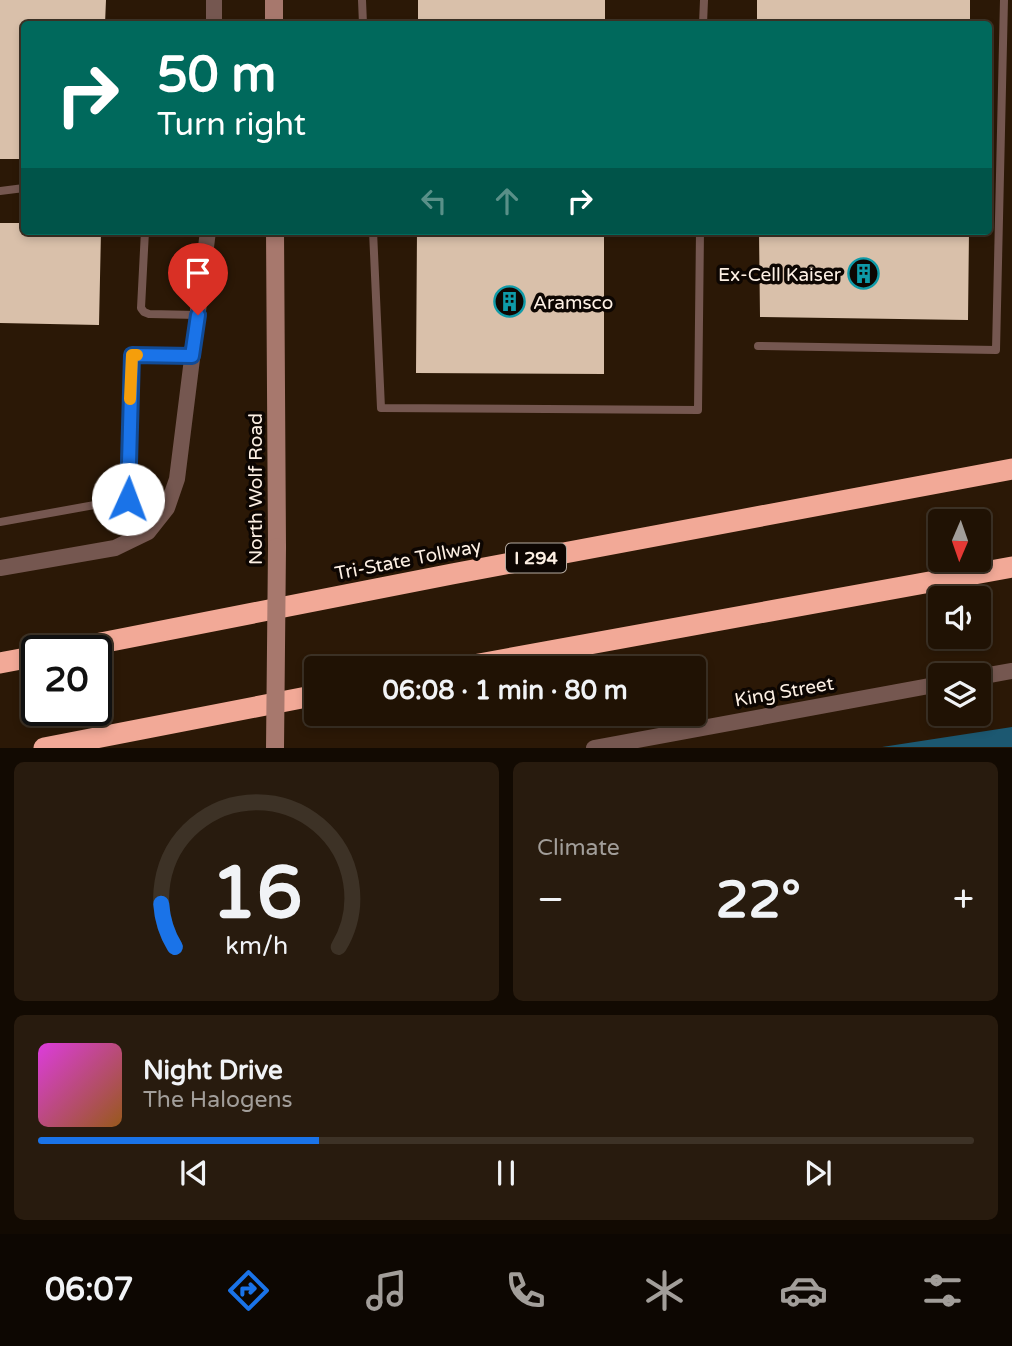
<!DOCTYPE html>
<html lang="en">
<head>
<meta charset="utf-8">
<style>
  :root { --surface:#201204; --page:#281b0e; --text:#f1f3f6; --muted:#a29e9a; --line:#3d3226; --accent:#1a73e8 }
  body { margin:0; font-family:"Varela Round",sans-serif; background:var(--page); color:var(--text); height:100vh; display:flex; flex-direction:column; font-size:26px; white-space:nowrap }
  * { box-sizing:border-box; margin:0 }
  p { font-size:23px; color:var(--muted) }
  .icon { flex:none; width:38px; height:38px; fill:none; stroke:currentColor; stroke-width:2; stroke-linecap:round; stroke-linejoin:round }
  .map { position:relative; height:748px; overflow:hidden }
  .sheet { display:flex; flex-direction:column; gap:14px; padding:14px; background:#120a02; flex:1 }
  .sheet>* { flex:none }
  .hud { position:absolute; left:21px; top:21px; width:971px; height:214px; border-radius:7px; box-shadow:0 4px 10px #0003,0 0 0 2px var(--line); background:#00695c; color:#fff; overflow:hidden }
  .needle { width:46px; rotate:182deg }
  .tools { position:absolute; left:928px; top:509px; display:grid; gap:14px }
  .tools a { display:grid; place-items:center; width:63px; height:63px; border-radius:7px; background:var(--surface); box-shadow:0 4px 10px #0003,0 0 0 2px var(--line); font-size:35px }
  .speed { position:absolute; left:21px; top:635px; display:flex; gap:14px; font-size:35px; font-weight:700; text-align:center }
  .speed>* { display:grid; place-content:center; width:91px; height:91px; border-radius:50%; background:var(--surface); box-shadow:0 4px 10px #0003,0 0 0 2px var(--line); line-height:1 }
  .speed .limit { border:4px solid #111; border-radius:10px; background:#fff; color:#111 }
  .pin { position:absolute; display:grid; place-items:center; width:60px; height:60px; color:#fff; margin:-72px -30px; border-radius:50% 50% 50% 0; rotate:-45deg; box-shadow:0 0 7px #0007 }
  .pin .icon { rotate:45deg }
  .me { position:absolute; width:77px; margin:-38px; rotate:2deg; stroke-linejoin:round; filter:drop-shadow(0 0 5px #0008) }
  .turn { display:flex; align-items:center; gap:24px; height:147px; padding:0 21px; font-size:32px }
  .turn .icon { width:91px; height:91px; stroke-width:2.5 }
  .turn b { display:block; font-size:49px; line-height:60px }
  .lanes { display:flex; align-items:center; height:66px; padding:0 21px; background:#0003; justify-content:center; gap:35px; direction:ltr }
  .lanes .off { opacity:.35 }
  .big { font-size:52px; font-weight:700; line-height:1.1 }
  .sheet .tile { flex:1; display:flex; flex-direction:column; justify-content:center; gap:10px; min-width:0; padding:0 24px; border-radius:10px; background:var(--page) }
  .sheet .dial { align-items:center; gap:0 }
  .dial svg { height:182px; overflow:visible; fill:none; stroke:var(--line); stroke-width:7; stroke-linecap:round; text-anchor:middle }
  .dial text { fill:var(--text); stroke:none }
  .song { display:flex; align-items:center; gap:21px }
  .cover { width:84px; height:84px; border-radius:10px; background:linear-gradient(135deg,hsl(300 70% 55%),hsl(30 70% 35%)) }
  .played { height:7px; border-radius:4px; background:linear-gradient(90deg,var(--accent) 30%,var(--line) 30%) }
  .keys { display:flex; justify-content:space-around; direction:ltr }
  .heat { display:flex; justify-content:space-between; align-items:center; font-size:38px; direction:ltr }
  .sheet .tiles { flex:1; display:grid; gap:14px; grid-template-columns:1fr 1fr }
  .tile:last-child { grid-column:span 2 }
  .trip { position:absolute; left:304px; top:656px; width:402px; height:70px; border-radius:7px; background:var(--surface); box-shadow:0 4px 10px #0003,0 0 0 2px var(--line); font-weight:700; line-height:70px; text-align:center }
  .menu { display:flex; height:112px; justify-content:space-around; align-items:center; background:#0d0702; color:var(--muted) }
  .menu .icon { width:49px; height:49px }
  .menu .on { color:var(--accent) }
  .menu b { font-size:32px; color:var(--text) }
  .map>svg:first-child { display:block }
</style>
</head>
<body>
<div class="map">
<svg width="1012" height="748" viewBox="0 0 1012 748">
  <rect width="100%" height="100%" fill="#2b1806"/>
  <path fill="#1c5871" d="M 1012,727 L 1012,747 L 882,747 Z"/>
  <path fill="#d9c0aa" d="M 0,0 L 106,0 L 105,24 L 24,24 L 24,159 L 0,159 Z
    M 418,0 L 605,0 L 605,24 L 418,24 Z
    M 757,0 L 970,0 L 970,24 L 757,24 Z
    M 0,223 L 24,223 L 24,231 L 101,231 L 99,325 L 0,323 Z
    M 417,231 L 604,231 L 604,374 L 416,373 Z
    M 759,231 L 969,231 L 968,320 L 760,317 Z"/>
  <g fill="none" stroke-linecap="round" stroke-linejoin="round">
    <path stroke="#755750" stroke-width="8" d="M 362,0 L 363,24
      M 703,24 L 704,0
      M 0,191 L 24,188
      M 145,231 L 141,308 L 144,312 L 149,314 L 198,315
      M 373,231 L 381,408 L 698,410 L 700,231
      M 758,346 L 996,350 L 1004,0
      M 0,522 L 128,499 L 132,355 L 192,357"/>
    <path stroke="#755750" stroke-width="16" d="M 214,24 L 214,0
      M 0,568 L 115,548 L 148,532 L 167,508 L 177,479 L 208,231
      M 978,677 L 1012,671
      M 594,748 L 940,684"/>
    <path stroke="#a7786d" stroke-width="18" d="M 274,0 L 274,24
      M 275,231 L 277,547"/>
    <path stroke="#f2a997" stroke-width="21" d="M 60,651 L 452,574 L 1012,469
      M 0,663 L 37,656
      M 457,668 L 1012,567
      M 44,748 L 317,695"/>
    <path stroke="#a7786d" stroke-width="18" d="M 275,748 L 277,547"/>
  </g>
  <g fill="none" stroke-linecap="round" stroke-linejoin="round">
    <defs>
      <path id="route" d="M 128,499 L 132,355 L 192,356 L 198,315"/>
    </defs>
    <use href="#route" stroke="#114b97" stroke-width="18"/>
    <use href="#route" stroke="#1a73e8" stroke-width="12"/>
    <path stroke="#f59e0b" stroke-width="12" d="M 130,399 L 132,355 L 137,355"/>
  </g>
  <defs>
    <symbol id="building-ring" viewBox="-11 -11 22 22"><circle r="9.5" fill="#0d0602" stroke="#0f9aa8" stroke-width="1.5"/><path d="M-4-6H4V6H1V3H-1V6H-4ZM-2.5-4.3h1.7v1.8h-1.7ZM.8-4.3h1.7v1.8H.8ZM-2.5-1h1.7V.8h-1.7ZM.8-1h1.7V.8H.8Z" fill="#0f9aa8"/></symbol>
  </defs>
  <g fill-rule="evenodd">
    <use href="#building-ring" x="846" y="256" width="35" height="35"/>
    <use href="#building-ring" x="492" y="284" width="35" height="35"/>
  </g>
  <g text-anchor="middle" stroke-width="7" stroke-linejoin="round" paint-order="stroke">
    <rect fill="#0d0602" stroke="#b5aaa0" stroke-width="2" x="506" y="543.5" width="60" height="29" rx="5"/>
    <g font-size="18" font-weight="bold" fill="#fdf0e4">
      <text x="536" y="564">I 294</text>
    </g>
    <g font-size="19" fill="#fdf0e4" stroke="#0d0602" text-anchor="end">
      <text x="841" y="281">Ex-Cell Kaiser</text>
      <text x="533" y="309" text-anchor="start">Aramsco</text>
    </g>
    <g font-size="19" fill="#fdf0e4" stroke="#0d0602">
      <text transform="translate(255 489) rotate(-90)" y="7">North Wolf Road</text>
      <text transform="translate(408 559) rotate(-11)" y="7">Tri-State Tollway</text>
      <text transform="translate(784 691) rotate(-10)" y="7">King Street</text>
    </g>
  </g>
</svg>
<div class="tools">
<a><svg class="needle" viewBox="-14 -14 28 28"><path d="M0-13l5 13h-10z" fill="#e53935"/><path d="M0 13l5-13h-10z" fill="#a29e9a"/></svg></a>
<a><svg class="icon" aria-label="sound" viewBox="0 0 24 24"><path d="M4 9h4l5-4v14l-5-4H4zM17 9q2 3 0 6"/></svg></a>
<a><svg class="icon" aria-label="layers" viewBox="0 0 24 24"><path d="M12 4l9 5-9 5-9-5zM3 14l9 5 9-5"/></svg></a>
</div>
<div class="speed"><div class="limit">20</div></div>
<div class="pin" style="left:198px;top:315px;background:#d93025"><svg class="icon" aria-label="arrive" viewBox="0 0 24 24"><path d="M6 21V4h12l-3 4 3 4H6"/></svg></div>
<svg class="me" style="left:128px;top:499px" viewBox="-20 -20 40 40"><circle r="19" fill="#fff"/><path d="M0-13L10 11 0 6-10 11z" fill="#1a73e8"/></svg>
<div class="trip">06:08 · 1 min · 80 m</div>
<div class="hud">
<div class="turn"><svg class="icon" aria-label="right" viewBox="0 0 24 24"><path d="M7 20v-9h11M14 6l5 5-5 5"/></svg><div><b>50 m</b>Turn right</div></div>
<div class="lanes"><svg class="icon off" aria-label="left" viewBox="0 0 24 24"><path d="M17 20v-9H6M10 6l-5 5 5 5"/></svg><svg class="icon off" aria-label="ahead" viewBox="0 0 24 24"><path d="M12 20V5M6 11l6-6 6 6"/></svg><svg class="icon" aria-label="right" viewBox="0 0 24 24"><path d="M7 20v-9h11M14 6l5 5-5 5"/></svg></div>
</div>
</div>
<section class="sheet">
<div class="tiles">
<div class="tile dial"><svg viewBox="0 0 100 80">
<path d="M14 69A42 42 0 1 1 86 69"/>
<path d="M14 69A42 42 0 0 1 8 50" stroke="#1a73e8"/>
<text x="50" y="56" font-size="32" font-weight="700">16</text>
<text x="50" y="72" font-size="11">km/h</text>
</svg></div>
<div class="tile"><p>Climate</p>
<div class="heat"><a>−</a><b class="big">22°</b><a>+</a></div>
</div>
<div class="tile">
<div class="song"><i class="cover"></i><div><b>Night Drive</b><p>The Halogens</p></div></div>
<div class="played"></div>
<div class="keys"><svg class="icon" aria-label="previous" viewBox="0 0 24 24"><path d="M18 5L8 12l10 7zM5 5v14"/></svg><svg class="icon" aria-label="pause" viewBox="0 0 24 24"><path d="M8 5v14M16 5v14"/></svg><svg class="icon" aria-label="next" viewBox="0 0 24 24"><path d="M6 5l10 7-10 7zM19 5v14"/></svg></div>
</div>
</div>
</section>
<nav class="menu">
<b>06:07</b>
<svg class="icon on" aria-label="directions" viewBox="0 0 24 24"><path d="M12 3l9 9-9 9-9-9zM9 14v-3h6M13 9l2 2-2 2"/></svg>
<svg class="icon" aria-label="music" viewBox="0 0 24 24"><path d="M9 18V5l10-2v13"/><circle cx="6" cy="18" r="3"/><circle cx="16" cy="16" r="3"/></svg>
<svg class="icon" aria-label="phone" viewBox="0 0 24 24"><path d="M5 4h4l2 5-3 2q2 4 5 5l2-3 5 2v4C11 20 4 13 5 4z"/></svg>
<svg class="icon" aria-label="climate" viewBox="0 0 24 24"><path d="M12 3v18M4 7l16 10M4 17L20 7"/></svg>
<svg class="icon" aria-label="car" viewBox="0 0 24 24"><path d="M5 17H2v-5l4-1 3-4h7l3 4 3 1v5h-3M9 17h6M6 11h13"/><circle cx="7" cy="17" r="2"/><circle cx="17" cy="17" r="2"/></svg>
<svg class="icon" aria-label="filters" viewBox="0 0 24 24"><path d="M4 7h16M4 17h16"/><circle cx="9" cy="7" r="2"/><circle cx="15" cy="17" r="2"/></svg>
</nav>
</body>
</html>
